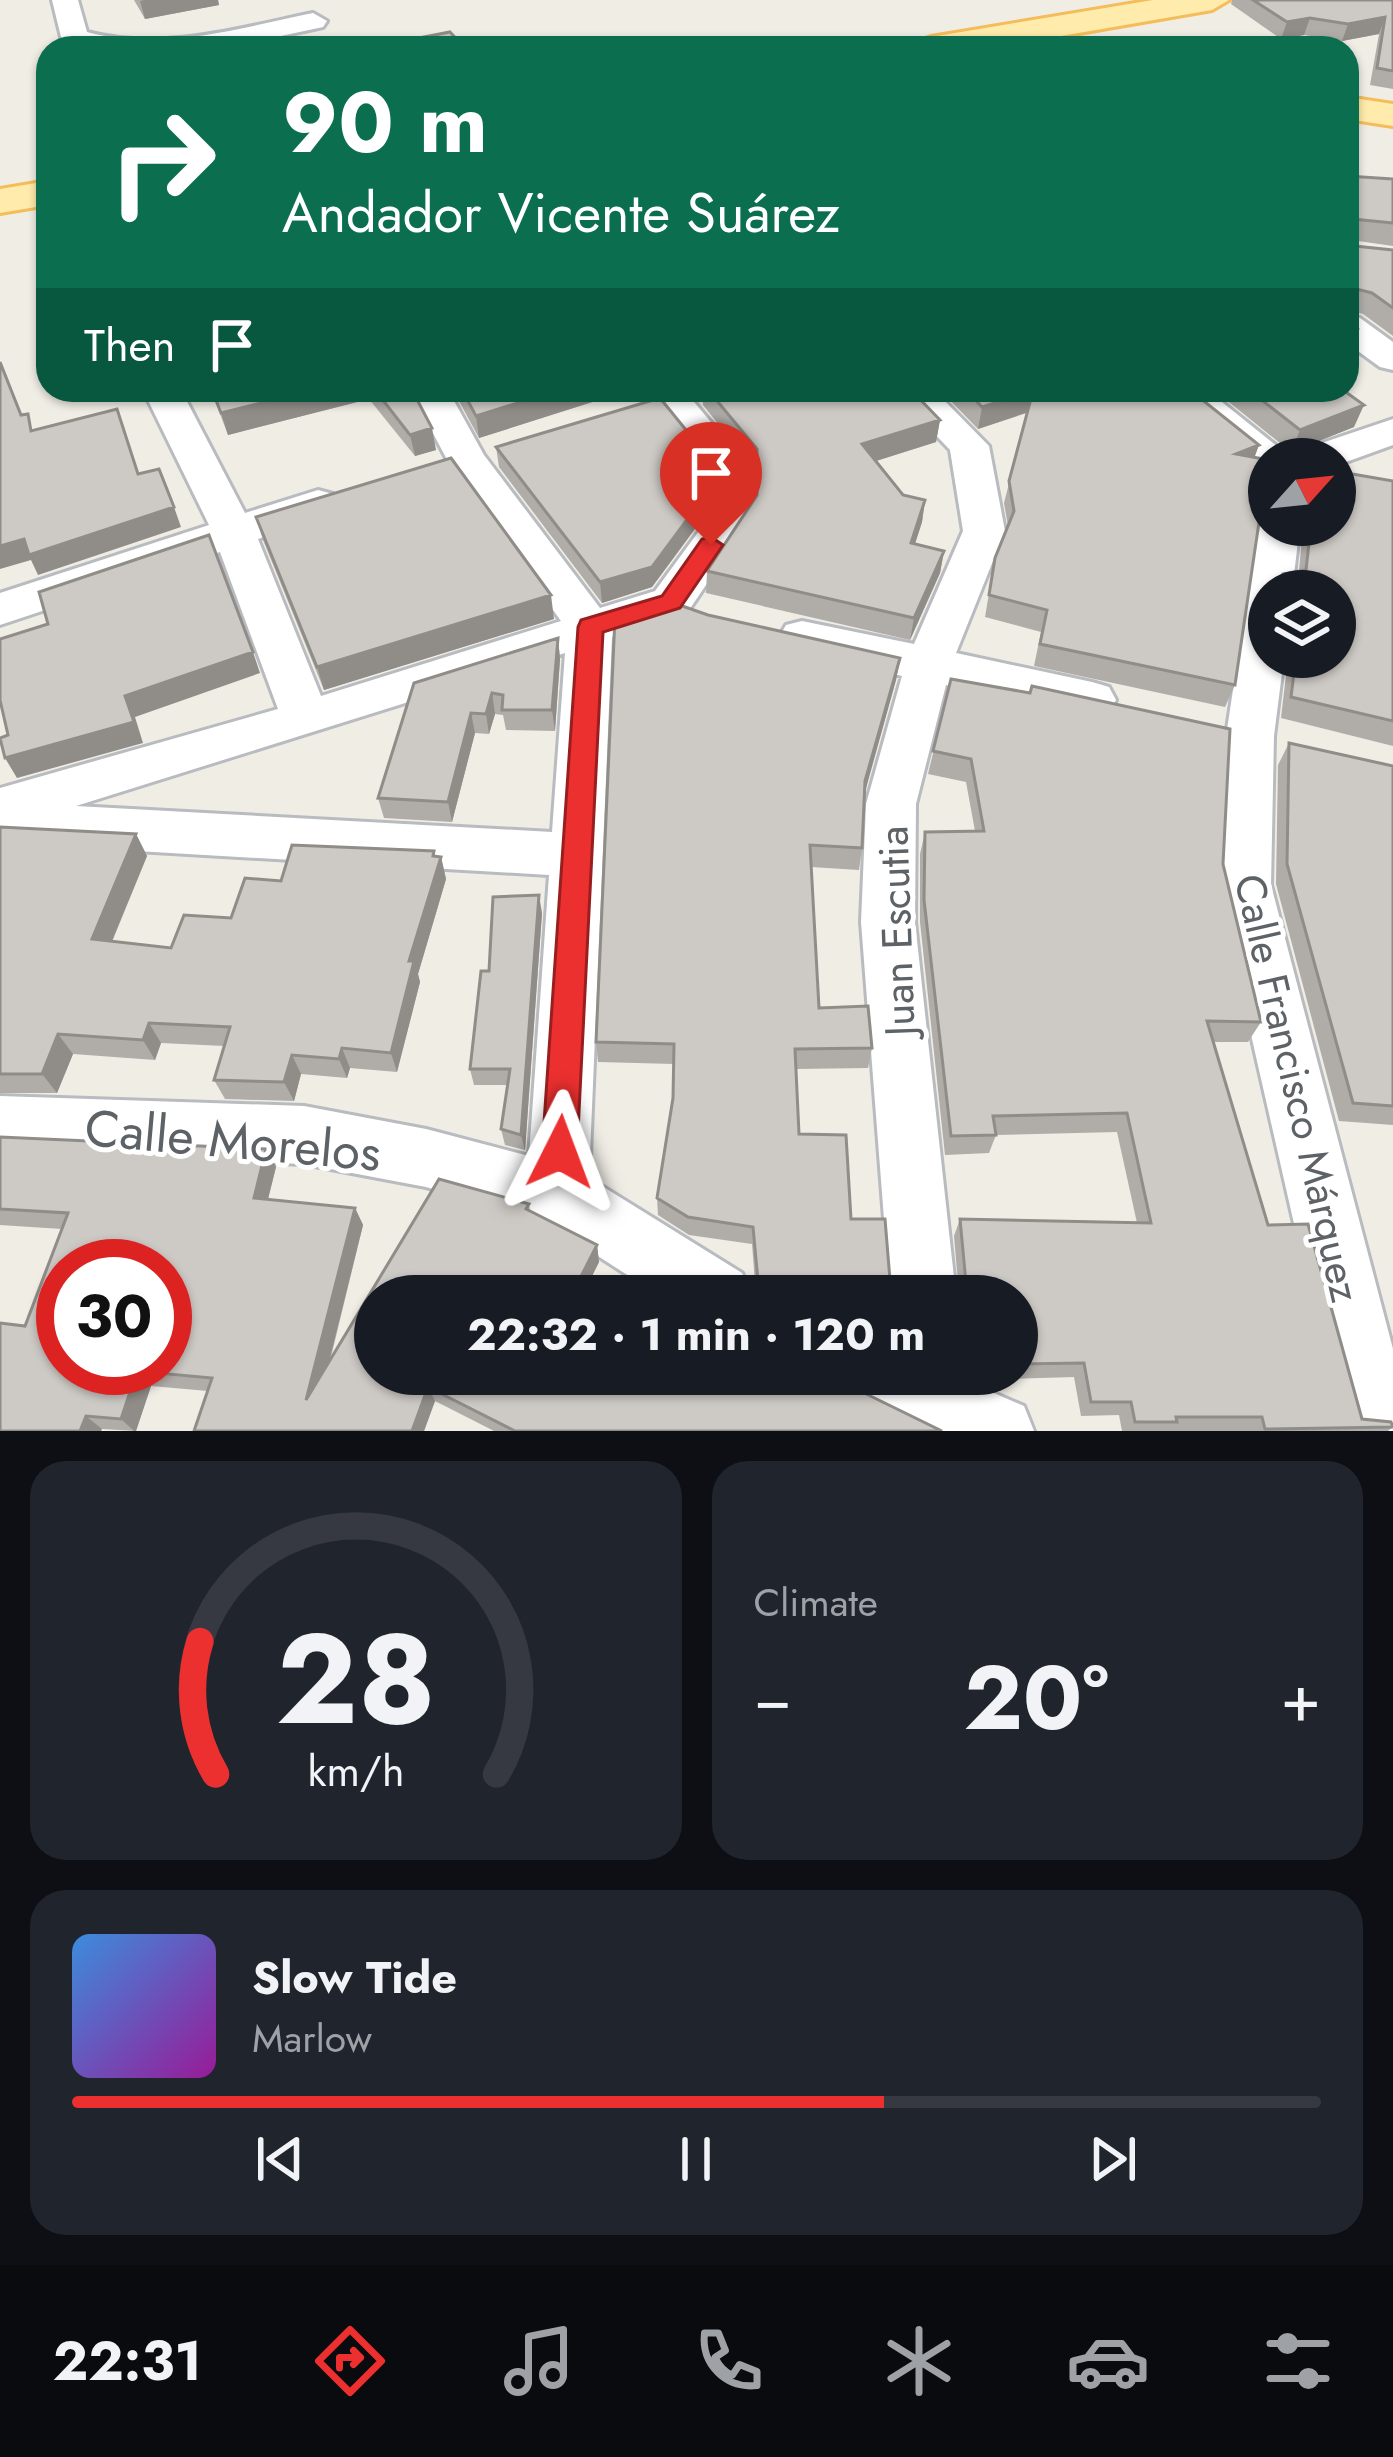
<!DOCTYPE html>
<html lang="en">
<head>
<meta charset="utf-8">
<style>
  :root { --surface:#171b24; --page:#20242c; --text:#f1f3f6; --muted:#9ea1a6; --line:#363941; --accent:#ec2f2f }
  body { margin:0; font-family:Jost,sans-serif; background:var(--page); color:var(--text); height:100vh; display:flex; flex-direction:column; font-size:45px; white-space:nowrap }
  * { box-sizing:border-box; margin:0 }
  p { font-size:39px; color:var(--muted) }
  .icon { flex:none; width:66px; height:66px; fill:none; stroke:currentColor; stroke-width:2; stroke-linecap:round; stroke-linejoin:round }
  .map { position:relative; height:1431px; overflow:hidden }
  .details { display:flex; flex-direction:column; gap:30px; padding:30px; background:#0d0f14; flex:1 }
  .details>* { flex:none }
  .guide { position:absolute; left:36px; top:36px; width:1323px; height:366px; border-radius:36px; box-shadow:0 3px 9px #0004; background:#0b6e4f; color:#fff; overflow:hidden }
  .needle { width:78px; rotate:63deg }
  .tools { position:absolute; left:1248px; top:438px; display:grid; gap:24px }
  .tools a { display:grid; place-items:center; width:108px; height:108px; border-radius:50%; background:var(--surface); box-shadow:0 3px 9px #0004; font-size:60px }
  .speed { position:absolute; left:36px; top:1239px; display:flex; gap:24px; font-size:60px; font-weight:700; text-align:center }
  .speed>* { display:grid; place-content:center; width:156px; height:156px; border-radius:50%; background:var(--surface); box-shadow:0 3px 9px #0004; line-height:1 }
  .speed .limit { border:18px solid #d22; background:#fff; color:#111 }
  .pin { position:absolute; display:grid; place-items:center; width:102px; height:102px; color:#fff; margin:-123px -51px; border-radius:50% 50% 50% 0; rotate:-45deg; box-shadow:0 0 12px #0007 }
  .pin .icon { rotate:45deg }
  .me { position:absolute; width:132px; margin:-66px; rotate:3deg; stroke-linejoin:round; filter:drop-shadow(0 0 9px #0008) }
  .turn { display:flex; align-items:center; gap:42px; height:252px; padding:0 48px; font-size:54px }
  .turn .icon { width:156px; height:156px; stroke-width:2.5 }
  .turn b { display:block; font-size:84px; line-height:102px }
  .then { display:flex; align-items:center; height:114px; padding:0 48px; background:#0003; gap:24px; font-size:45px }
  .big { font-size:90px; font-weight:700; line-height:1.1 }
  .details .widget { flex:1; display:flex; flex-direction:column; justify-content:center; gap:18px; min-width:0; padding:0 42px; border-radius:36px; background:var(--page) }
  .details .dial { align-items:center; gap:0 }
  .dial svg { height:312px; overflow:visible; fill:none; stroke:var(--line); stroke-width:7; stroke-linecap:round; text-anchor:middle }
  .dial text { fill:var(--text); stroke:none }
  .song { display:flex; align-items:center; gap:36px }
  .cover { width:144px; height:144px; border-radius:18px; background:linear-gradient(135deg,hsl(210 70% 55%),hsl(300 70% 35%)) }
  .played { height:12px; border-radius:6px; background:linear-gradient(90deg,var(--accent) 65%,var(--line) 65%) }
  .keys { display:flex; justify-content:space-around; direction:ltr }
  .heat { display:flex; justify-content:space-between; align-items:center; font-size:66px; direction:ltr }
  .details .tiles { flex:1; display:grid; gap:30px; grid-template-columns:1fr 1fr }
  .widget:last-child { grid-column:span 2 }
  .trip { position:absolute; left:354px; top:1275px; width:684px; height:120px; border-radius:60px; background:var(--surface); box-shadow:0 3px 9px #0004; font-weight:700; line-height:120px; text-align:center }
  .tabs { display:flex; height:192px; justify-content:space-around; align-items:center; background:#090b0e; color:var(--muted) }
  .tabs .icon { width:84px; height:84px }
  .tabs .selected { color:var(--accent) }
  .tabs b { font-size:54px; color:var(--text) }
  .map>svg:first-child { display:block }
</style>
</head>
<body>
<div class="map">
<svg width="1393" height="1431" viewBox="0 0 1393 1431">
  <rect width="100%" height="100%" fill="#f0ede5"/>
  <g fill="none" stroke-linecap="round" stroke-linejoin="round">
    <defs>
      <path id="minor" d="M 52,0 L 78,0 L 87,32 C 162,52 240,28 313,13 L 327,21 L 323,27 L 225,48 L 84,48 L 61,37 Z
        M 1347,315 L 1360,318 L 1393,342 L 1393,370 L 1380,367 L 1347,343 Z
        M 143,390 L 181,390 L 245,513 L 318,490 L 333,494 L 339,504 L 333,514 L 258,539 L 321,696 L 561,621 L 452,469 L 410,390 L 448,390 L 484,455 L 600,608 L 655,591 L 710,516 L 712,476 L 645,390 L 684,390 L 747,465 L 753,474 L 752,517 L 687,613 L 612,637 L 589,1178 L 742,1273 L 752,1296 L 660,1296 L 542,1220 L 426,1187 L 304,1164 L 0,1152 L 0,1096 L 304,1106 L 426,1129 L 529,1156 L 549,875 L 0,843 L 0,788 L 278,709 L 220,552 L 0,625 L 0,593 L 209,525 ZM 565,653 L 552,832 L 76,806 Z
        M 893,390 L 934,390 L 989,446 L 1005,531 L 956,653 L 1092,682 L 1109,687 L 1116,700 L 1109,713 L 1092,718 L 946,685 L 916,804 L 915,922 L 956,1296 L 890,1296 L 861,922 L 866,804 L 902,676 L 786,649 L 779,637 L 786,625 L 802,621 L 914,644 L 963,531 L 950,450 Z
        M 1163,390 L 1207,390 L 1293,459 L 1269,459 L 1269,471 L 1259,468 Z
        M 1393,419 L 1393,445 L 1335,466 L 1335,459 L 1295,459 L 1301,450 Z
        M 1269,514 L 1269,525 L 1300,525 L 1292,591 L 1269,591 L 1269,657 L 1284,657 L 1274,736 L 1271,885 L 1393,1349 L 1393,1431 L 1349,1431 L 1310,1294 L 1217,885 L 1226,736 L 1258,525 Z
        M 838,1374 L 950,1374 L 1024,1406 L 1034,1431 L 921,1431 L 848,1398 Z"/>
      <path id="major" d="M 1153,0 L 1229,0 L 1212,10 L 992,48 L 913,48 L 919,41 L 931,37 Z
        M 1347,97 L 1393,104 L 1393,126 L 1347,119 Z
        M 48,181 L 48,205 L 0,213 L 0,189 Z"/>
    </defs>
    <use href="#minor" stroke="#b8bbbf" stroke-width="6"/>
    <use href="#major" stroke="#f4bd5a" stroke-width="6"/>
    <use href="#minor" fill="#fff" fill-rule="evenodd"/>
    <use href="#major" fill="#ffebab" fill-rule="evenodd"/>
  </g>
  <path fill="#b0ada9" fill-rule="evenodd" d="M 134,0 L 218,0 L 219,5 L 145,19 Z
    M 1232,0 L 1393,0 L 1393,89 L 1370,85 L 1379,34 L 1342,41 L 1304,35 L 1281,39 L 1231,4 Z
    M 1347,176 L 1393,179 L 1393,246 L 1351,240 L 1355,246 L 1393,250 L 1393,336 L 1363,314 L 1351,311 L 1347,349 Z
    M 211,390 L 412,390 L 436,450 L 415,456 L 369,399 L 228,435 Z
    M 453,390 L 630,390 L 479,438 Z
    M 703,390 L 911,390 L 940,420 L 936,442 L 876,461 L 903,495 L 925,500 L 922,522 L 915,544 L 944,551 L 940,573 L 910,640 L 706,593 L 707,571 L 757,497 L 756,471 L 703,405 Z
    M 940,390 L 1190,390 L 1259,445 L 1254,457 L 1269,509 L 1260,518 L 1235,685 L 1225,707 L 1034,666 L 1041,632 L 985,617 L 995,558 L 1008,526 L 1004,503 L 1027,413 L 978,429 Z
    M 1214,390 L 1343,390 L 1354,427 L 1291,452 Z
    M 496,447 L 706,514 L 652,587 L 602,603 L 499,467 Z
    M 1393,481 L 1393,746 L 1281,718 L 1288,658 L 1287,657 L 1335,657 L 1335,591 L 1275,591 L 1283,574 L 1299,571 L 1303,525 L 1335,525 Z
    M 256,517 L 554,619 L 324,690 L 263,540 Z
    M 708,615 L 900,658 L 896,680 L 864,793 L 862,848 L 859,870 L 811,867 L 819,1008 L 872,1048 L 868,1068 L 796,1069 L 799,1134 L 890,1280 L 895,1284 L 958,1283 L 954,1236 L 960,1219 L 1137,1223 L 1117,1132 L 996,1135 L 989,1153 L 945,1155 L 920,922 L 920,854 L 925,832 L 975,831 L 966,782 L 928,774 L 951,679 L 1223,864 L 1261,1022 L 1248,1042 L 1213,1042 L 1268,1225 L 1362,1419 L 1393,1427 L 1388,1431 L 1122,1431 L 1119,1415 L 1081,1416 L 1074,1377 L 1005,1379 L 1004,1374 L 1017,1374 L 1017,1296 L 753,1296 L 755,1283 L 752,1244 L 689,1235 L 658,1215 L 657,1198 L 673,1098 L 674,1064 L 598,1062 L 596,1042 Z
    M 558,638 L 560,659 L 555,731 L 506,730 L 503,715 L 495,714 L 489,734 L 475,733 L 452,822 L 384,818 L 378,798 L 414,683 Z
    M 1289,743 L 1393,766 L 1393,1125 L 1339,1121 L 1276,884 L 1278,765 Z
    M 0,827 L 136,834 L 147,856 L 112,942 L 171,948 L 231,918 L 281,881 L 434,851 L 435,856 L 441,857 L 446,879 L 418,974 L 420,982 L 397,1072 L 350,1068 L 347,1078 L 301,1074 L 294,1101 L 225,1099 L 214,1080 L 224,1046 L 161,1043 L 155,1060 L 73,1054 L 57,1093 L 0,1093 Z
    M 542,913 L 525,1150 L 505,1145 L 501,1129 L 508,1085 L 474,1085 L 470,1069 L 489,971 Z
    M 0,1137 L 266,1149 L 276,1167 L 268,1199 L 355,1208 L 363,1225 L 330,1361 L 439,1179 L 529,1204 L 530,1210 L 597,1245 L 599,1262 L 582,1296 L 375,1296 L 375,1374 L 631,1374 L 662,1390 L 670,1374 L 844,1374 L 848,1385 L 942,1431 L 494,1431 L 435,1401 L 424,1431 L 194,1431 L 208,1391 L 151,1386 L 136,1431 L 102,1429 L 101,1431 L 0,1431 L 0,1323 L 25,1326 L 62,1229 L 0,1225 ZM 63,1266 L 165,1266 L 165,1368 L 63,1368 Z"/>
  <path fill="#908d89" d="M 144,0 L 218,0 L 219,5 L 145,19 L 140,1 Z
    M 1385,17 L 1379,34 L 1342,41 L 1348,24 Z
    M 1310,18 L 1304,35 L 1281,39 L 1287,22 Z
    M 1357,328 L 1348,349 L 1347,349 L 1347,329 Z
    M 313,390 L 367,390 L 369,399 L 228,435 L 221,413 Z
    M 559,390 L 630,390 L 479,438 L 476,416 Z
    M 1033,391 L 1028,412 L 978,429 L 982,407 Z
    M 1364,405 L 1354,427 L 1291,452 L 1300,430 Z
    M 940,420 L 936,442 L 860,466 L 862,444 Z
    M 432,428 L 436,450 L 415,456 L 410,435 Z
    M 1259,445 L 1251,467 L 1236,454 Z
    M 708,457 L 706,514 L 652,587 L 602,603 L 600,582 Z
    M 1269,496 L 1269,509 L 1254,524 L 1262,502 Z
    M 925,500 L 922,522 L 908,565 L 911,543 Z
    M 174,507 L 181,527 L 38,575 L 31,560 L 0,569 L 0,546 L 24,539 Z
    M 944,551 L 940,573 L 910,640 L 914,618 Z
    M 551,595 L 554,619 L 324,690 L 317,667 Z
    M 558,638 L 560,659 L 555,731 L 552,710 Z
    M 253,652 L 260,673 L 135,717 L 143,743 L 17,778 L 5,758 L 125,696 Z
    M 900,658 L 896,680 L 862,803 L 865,781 Z
    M 492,693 L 495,714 L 489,734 L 486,714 Z
    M 471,713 L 475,733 L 452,822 L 448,802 Z
    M 136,834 L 147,856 L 104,960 L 92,939 Z
    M 434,851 L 438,868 L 441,857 L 446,879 L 418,974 L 420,982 L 397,1072 L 391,1053 Z
    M 539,895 L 542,913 L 525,1150 L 521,1135 Z
    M 149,1023 L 161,1043 L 155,1060 L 143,1040 Z
    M 58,1034 L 73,1054 L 57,1093 L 42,1074 Z
    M 342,1048 L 350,1068 L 347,1078 L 339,1059 Z
    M 292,1055 L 301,1074 L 294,1101 L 284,1082 Z
    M 266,1149 L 276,1167 L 264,1215 L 254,1198 Z
    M 355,1208 L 363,1225 L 316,1414 L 306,1400 Z
    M 597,1245 L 599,1262 L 582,1296 L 571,1296 Z
    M 137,1371 L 151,1386 L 136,1431 L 134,1431 L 121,1419 Z
    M 428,1387 L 435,1401 L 424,1431 L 412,1431 Z
    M 86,1416 L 102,1429 L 101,1431 L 80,1431 Z"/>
  <path fill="#cdc9c4" stroke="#908d89" stroke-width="3" fill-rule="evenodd" d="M 1253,0 L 1393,0 L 1393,71 L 1377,68 L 1385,17 L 1348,24 L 1310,18 L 1287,22 Z
    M 450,32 L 465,48 L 397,48 L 393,43 Z
    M 1347,176 L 1393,179 L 1393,223 L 1352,219 L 1351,242 L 1355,246 L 1393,250 L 1393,308 L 1372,293 L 1357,289 L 1351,293 L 1351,321 L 1357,328 L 1347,329 Z
    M 0,362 L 21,415 L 28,414 L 31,431 L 117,409 L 138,474 L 159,469 L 174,507 L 29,555 L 24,539 L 0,546 Z
    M 212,390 L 313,390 L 221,413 Z
    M 375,390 L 412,390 L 432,428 L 410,435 Z
    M 462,390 L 559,390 L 476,416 Z
    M 708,390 L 911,390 L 940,420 L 862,444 L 903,495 L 925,500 L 911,543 L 944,551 L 914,618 L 707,571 L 757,495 L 757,449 Z
    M 966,390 L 1190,390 L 1259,445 L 1236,454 L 1269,460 L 1269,496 L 1262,502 L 1235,685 L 1040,644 L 1047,610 L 989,595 L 995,558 L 1014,511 L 1009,481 L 1033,391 L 982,407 Z
    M 1249,390 L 1343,390 L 1364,405 L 1300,430 Z
    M 660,398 L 708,457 L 706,494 L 652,567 L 600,582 L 496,447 Z
    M 451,458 L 551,595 L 317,667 L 256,517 Z
    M 1335,471 L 1393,481 L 1393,721 L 1291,697 L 1296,657 L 1335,657 L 1335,591 L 1283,591 L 1283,574 L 1306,570 L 1311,525 L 1335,525 Z
    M 209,535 L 253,652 L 125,696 L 134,722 L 5,758 L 0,738 L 8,735 L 0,700 L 0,639 L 48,624 L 39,592 Z
    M 668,601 L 708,615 L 900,658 L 865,781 L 862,848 L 810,845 L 819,1008 L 868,1006 L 872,1048 L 795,1049 L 799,1134 L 846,1135 L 851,1219 L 885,1219 L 890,1280 L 895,1284 L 966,1283 L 960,1219 L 1151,1223 L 1127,1113 L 993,1116 L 996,1135 L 951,1136 L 924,900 L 925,832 L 984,831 L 971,759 L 933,751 L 951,679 L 1030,693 L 1032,686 L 1230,729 L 1223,864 L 1261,1022 L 1207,1021 L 1268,1225 L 1308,1224 L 1362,1419 L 1391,1422 L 1393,1427 L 1265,1429 L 1262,1417 L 1176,1417 L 1177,1422 L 1135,1422 L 1131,1402 L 1091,1402 L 1084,1363 L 1017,1364 L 1017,1296 L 754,1296 L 754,1284 L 758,1281 L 753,1227 L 688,1217 L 657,1198 L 673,1098 L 674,1044 L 596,1042 L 615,617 Z
    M 558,638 L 552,710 L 502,710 L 503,695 L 492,693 L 486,714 L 471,713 L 448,802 L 378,798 L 414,683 Z
    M 1289,743 L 1393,766 L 1393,1106 L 1353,1103 L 1287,864 Z
    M 0,827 L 136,834 L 92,939 L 171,948 L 184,915 L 231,918 L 245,878 L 281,881 L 292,845 L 434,851 L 433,856 L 441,857 L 409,961 L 414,961 L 391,1053 L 342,1048 L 339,1059 L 292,1055 L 284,1082 L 214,1080 L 230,1027 L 149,1023 L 143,1040 L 58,1034 L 42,1074 L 0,1074 Z
    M 539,895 L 521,1135 L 501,1129 L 510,1069 L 470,1069 L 481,971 L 489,971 L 493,897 Z
    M 0,1137 L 266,1149 L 254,1198 L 355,1208 L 306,1400 L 439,1179 L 529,1204 L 526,1209 L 597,1245 L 571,1296 L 375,1296 L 375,1374 L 631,1374 L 662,1390 L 670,1374 L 844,1374 L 848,1385 L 942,1431 L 515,1431 L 428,1387 L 412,1431 L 194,1431 L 212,1378 L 137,1371 L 121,1419 L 86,1416 L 80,1431 L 0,1431 L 0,1323 L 25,1326 L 68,1213 L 0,1209 ZM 63,1266 L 165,1266 L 165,1368 L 63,1368 Z"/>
  <path fill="#ec2f2f" stroke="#991f1f" stroke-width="3" d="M 711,537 L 723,545 L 680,608 L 603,632 L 577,1152 L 572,1164 L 560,1169 L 547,1164 L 542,1152 L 578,627 L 581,620 L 662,596 L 702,539 Z"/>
  <g text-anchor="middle" stroke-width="10" stroke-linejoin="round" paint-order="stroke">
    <g font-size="42" fill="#5d6266" stroke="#fff">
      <text transform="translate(896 931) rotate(-92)" y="15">Juan Escutia</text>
      <text transform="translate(1298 1088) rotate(77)" y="15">Calle Francisco Márquez</text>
    </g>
    <g font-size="51" fill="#5d6266" stroke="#fff">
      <text transform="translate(233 1140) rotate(5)" y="18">Calle Morelos</text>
    </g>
  </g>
</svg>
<div class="tools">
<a><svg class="needle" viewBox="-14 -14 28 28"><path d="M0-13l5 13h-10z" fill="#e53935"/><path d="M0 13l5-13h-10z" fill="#9ea1a6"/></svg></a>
<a><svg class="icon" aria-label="layers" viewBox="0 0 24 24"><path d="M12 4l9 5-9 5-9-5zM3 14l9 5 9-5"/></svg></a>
</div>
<div class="speed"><div class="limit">30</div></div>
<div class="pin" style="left:711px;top:545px;background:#d93025"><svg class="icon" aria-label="arrive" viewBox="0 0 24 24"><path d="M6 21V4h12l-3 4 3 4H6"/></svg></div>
<svg class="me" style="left:560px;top:1152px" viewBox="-20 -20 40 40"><path d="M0-17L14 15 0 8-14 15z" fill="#ec2f2f" stroke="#fff" stroke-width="4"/></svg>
<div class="trip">22:32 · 1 min · 120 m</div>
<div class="guide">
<div class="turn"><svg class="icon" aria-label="right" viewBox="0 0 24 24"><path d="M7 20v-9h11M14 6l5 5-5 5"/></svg><div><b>90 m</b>Andador Vicente Suárez</div></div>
<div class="then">Then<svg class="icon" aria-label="arrive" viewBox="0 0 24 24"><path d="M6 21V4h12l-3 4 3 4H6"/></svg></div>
</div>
</div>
<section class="details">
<div class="tiles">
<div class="widget dial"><svg viewBox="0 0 100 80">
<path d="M14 69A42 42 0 1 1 86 69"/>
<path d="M14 69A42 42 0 0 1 10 35" stroke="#ec2f2f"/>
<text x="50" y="56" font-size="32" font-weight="700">28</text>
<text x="50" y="72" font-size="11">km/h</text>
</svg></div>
<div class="widget"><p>Climate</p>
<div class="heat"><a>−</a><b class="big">20°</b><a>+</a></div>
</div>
<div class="widget">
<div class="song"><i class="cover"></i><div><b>Slow Tide</b><p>Marlow</p></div></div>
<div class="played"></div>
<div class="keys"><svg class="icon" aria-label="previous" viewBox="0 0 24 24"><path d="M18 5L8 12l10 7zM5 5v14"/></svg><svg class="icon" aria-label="pause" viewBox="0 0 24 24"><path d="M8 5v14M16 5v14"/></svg><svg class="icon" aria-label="next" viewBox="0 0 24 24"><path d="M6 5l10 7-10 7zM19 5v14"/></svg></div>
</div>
</div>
</section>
<nav class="tabs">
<b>22:31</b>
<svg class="icon selected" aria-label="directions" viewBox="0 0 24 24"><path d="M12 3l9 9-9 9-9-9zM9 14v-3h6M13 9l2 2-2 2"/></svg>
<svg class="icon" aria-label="music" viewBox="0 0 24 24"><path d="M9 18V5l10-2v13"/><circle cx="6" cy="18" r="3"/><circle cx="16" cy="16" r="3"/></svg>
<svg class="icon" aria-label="phone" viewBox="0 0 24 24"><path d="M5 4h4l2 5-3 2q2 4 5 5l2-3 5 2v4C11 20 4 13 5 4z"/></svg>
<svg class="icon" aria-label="climate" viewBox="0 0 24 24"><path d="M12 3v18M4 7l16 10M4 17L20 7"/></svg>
<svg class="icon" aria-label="car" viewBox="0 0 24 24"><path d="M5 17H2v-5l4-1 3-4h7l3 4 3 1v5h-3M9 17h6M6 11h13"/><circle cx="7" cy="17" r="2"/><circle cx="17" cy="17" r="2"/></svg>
<svg class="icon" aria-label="filters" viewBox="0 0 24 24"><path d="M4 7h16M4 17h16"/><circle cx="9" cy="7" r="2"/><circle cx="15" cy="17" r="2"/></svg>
</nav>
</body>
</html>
